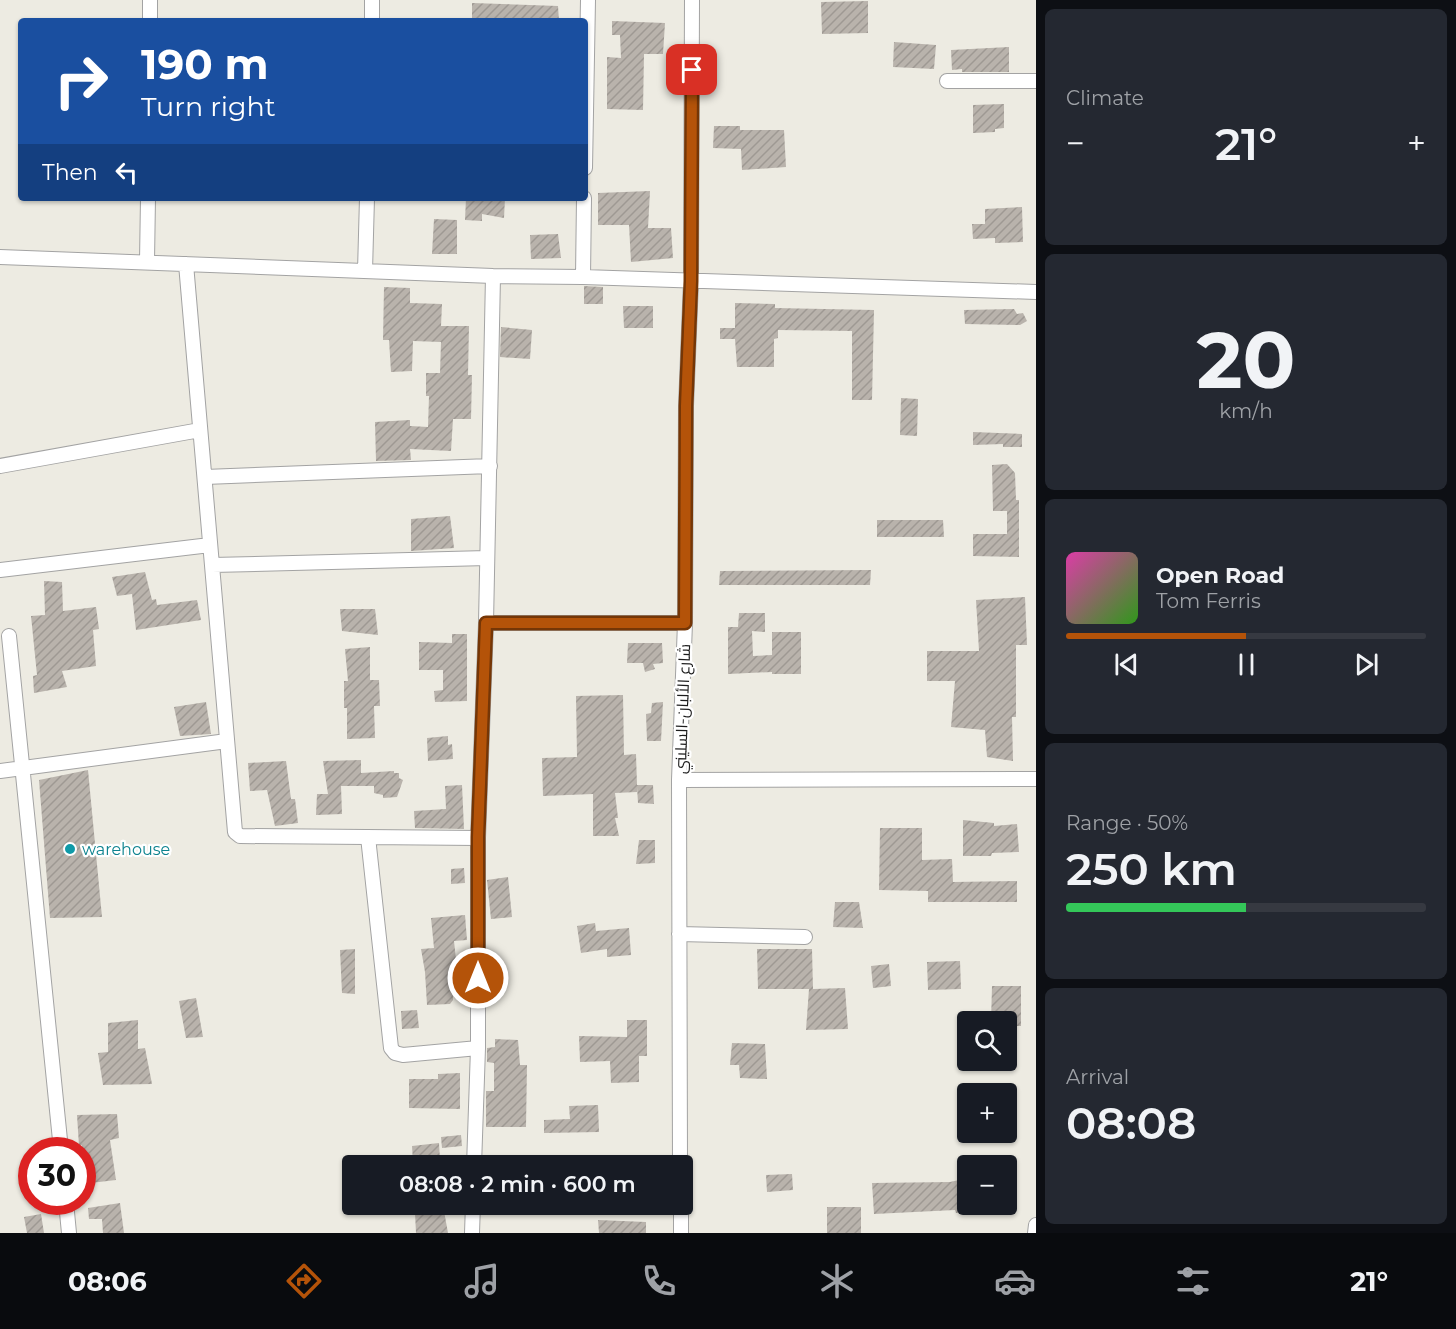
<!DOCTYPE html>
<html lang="en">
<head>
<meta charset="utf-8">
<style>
  :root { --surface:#171b24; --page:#242831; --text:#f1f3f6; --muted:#9ea1a6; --line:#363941; --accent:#b45309 }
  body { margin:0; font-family:Montserrat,Cairo,sans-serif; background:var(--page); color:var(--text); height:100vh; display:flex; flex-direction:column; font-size:22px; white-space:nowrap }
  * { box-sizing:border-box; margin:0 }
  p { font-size:20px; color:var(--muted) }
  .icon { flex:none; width:33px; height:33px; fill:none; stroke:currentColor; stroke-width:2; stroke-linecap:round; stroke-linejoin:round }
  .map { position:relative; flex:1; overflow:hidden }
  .drawer { display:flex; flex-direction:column; gap:9px; padding:9px; background:#0d0f14; width:420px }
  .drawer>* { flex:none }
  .guide { position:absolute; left:18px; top:18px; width:570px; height:183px; border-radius:6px; box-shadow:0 2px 4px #0004; background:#1a4fa0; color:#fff; overflow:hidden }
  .fabs { position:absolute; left:957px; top:1011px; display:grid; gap:12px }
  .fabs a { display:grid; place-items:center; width:60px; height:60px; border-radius:6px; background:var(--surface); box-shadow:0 2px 4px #0004; font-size:30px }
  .speed { position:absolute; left:18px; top:1137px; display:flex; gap:12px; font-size:30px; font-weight:700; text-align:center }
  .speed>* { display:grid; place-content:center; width:78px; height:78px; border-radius:50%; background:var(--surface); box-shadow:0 2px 4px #0004; line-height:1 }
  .speed .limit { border:9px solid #d22; background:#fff; color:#111 }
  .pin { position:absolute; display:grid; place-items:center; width:51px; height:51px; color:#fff; margin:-26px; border-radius:12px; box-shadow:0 3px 9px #0006 }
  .me { position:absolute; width:66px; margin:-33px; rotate:0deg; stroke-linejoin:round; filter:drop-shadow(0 0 4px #0008) }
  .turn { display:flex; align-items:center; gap:21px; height:126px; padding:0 24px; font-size:27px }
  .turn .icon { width:78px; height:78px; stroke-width:2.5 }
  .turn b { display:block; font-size:42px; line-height:51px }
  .then { display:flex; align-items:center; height:57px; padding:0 24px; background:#0003; gap:12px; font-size:22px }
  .big { font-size:45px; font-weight:600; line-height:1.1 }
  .drawer .tile { flex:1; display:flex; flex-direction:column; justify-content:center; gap:9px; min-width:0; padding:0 21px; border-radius:9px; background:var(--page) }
  .drawer .dial { align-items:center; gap:0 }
  .dial b { font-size:78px; line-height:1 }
  .song { display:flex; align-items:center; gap:18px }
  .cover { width:72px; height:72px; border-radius:9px; background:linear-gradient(135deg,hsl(320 70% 55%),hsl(110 70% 35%)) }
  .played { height:6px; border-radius:3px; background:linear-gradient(90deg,var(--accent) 50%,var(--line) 50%) }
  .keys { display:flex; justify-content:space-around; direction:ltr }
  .heat { display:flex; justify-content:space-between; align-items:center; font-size:33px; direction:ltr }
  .charge { height:9px; border-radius:4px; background:linear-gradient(90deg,#34c759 50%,var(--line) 0) }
  .trip { position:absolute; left:342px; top:1155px; width:351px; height:60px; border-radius:6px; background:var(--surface); box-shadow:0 2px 4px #0004; font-weight:600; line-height:60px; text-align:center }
  .menu { display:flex; height:96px; justify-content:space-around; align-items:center; background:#090b0e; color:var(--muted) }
  .menu .icon { width:42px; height:42px }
  .menu .selected { color:var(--accent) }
  .menu b { font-size:27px; color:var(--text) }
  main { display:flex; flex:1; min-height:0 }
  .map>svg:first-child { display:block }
</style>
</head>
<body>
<main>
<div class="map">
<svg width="1036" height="1233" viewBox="0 0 1036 1233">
  <defs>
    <pattern id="building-hatch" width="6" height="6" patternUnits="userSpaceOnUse" patternTransform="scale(1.5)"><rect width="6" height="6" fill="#b9b3ac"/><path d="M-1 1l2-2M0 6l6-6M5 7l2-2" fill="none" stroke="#9e9993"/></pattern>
  </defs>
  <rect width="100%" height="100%" fill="#edebe2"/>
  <path fill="url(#building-hatch)" d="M 868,1 L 868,33 L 822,34 L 821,2 Z
    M 472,3 L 558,6 L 559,21 L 472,21 Z
    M 612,21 L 665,23 L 663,54 L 644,54 L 643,110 L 607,109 L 607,57 L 621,58 L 620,35 L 612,35 Z
    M 894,42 L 936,45 L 934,69 L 893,67 Z
    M 1009,47 L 1009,72 L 962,72 L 962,69 L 952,70 L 951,50 Z
    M 1004,104 L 1004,128 L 995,129 L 995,132 L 973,133 L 973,105 Z
    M 714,126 L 740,126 L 740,130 L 784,130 L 786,167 L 742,170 L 741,149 L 713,148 Z
    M 650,191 L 648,228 L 671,228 L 673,258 L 631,262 L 629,225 L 598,225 L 598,193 Z
    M 466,198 L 505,198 L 504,218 L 482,214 L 482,221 L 465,220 Z
    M 1022,207 L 1023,242 L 995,243 L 995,238 L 973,239 L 972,224 L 985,224 L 985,209 Z
    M 434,219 L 457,220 L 457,254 L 432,254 Z
    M 558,234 L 561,258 L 531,259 L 530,235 Z
    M 584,286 L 603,287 L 603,304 L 584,304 Z
    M 384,287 L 410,288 L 410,303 L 442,304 L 441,326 L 469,326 L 468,375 L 472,375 L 471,419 L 453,419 L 451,451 L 410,449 L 411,460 L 376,461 L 375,422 L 410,420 L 410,426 L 428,427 L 429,396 L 426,396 L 426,373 L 440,373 L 441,342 L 413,341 L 412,371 L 391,372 L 389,340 L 383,340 Z
    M 735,303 L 775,304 L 775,308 L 874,310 L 872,400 L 852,400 L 852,331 L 778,330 L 778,338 L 774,339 L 774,367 L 737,367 L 735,339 L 720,339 L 720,328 L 735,328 Z
    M 623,306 L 653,306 L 653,328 L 624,328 Z
    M 1014,309 L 1017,314 L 1023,313 L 1027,321 L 1020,325 L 965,324 L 964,310 Z
    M 501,327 L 532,330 L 530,359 L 500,357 Z
    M 901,398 L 918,399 L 917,436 L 900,435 Z
    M 973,432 L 1022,434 L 1022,447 L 1003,447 L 1003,444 L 973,445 Z
    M 1007,464 L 1015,473 L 1016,500 L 1019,500 L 1019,557 L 973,556 L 973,534 L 1007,534 L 1007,511 L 993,511 L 992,465 Z
    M 450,516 L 454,548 L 411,551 L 411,519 Z
    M 877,520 L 943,520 L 944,537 L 877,537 Z
    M 871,570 L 870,585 L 719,585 L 720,571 Z
    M 145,572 L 152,600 L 156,599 L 157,605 L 197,600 L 201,620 L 136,630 L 132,594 L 117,596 L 112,577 Z
    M 44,581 L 62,582 L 63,611 L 96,607 L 99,629 L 93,630 L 96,666 L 62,671 L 67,687 L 34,693 L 33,676 L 37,675 L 31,616 L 45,615 Z
    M 1025,597 L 1027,645 L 1016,645 L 1016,717 L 1012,717 L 1013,761 L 987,757 L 985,730 L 951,727 L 955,681 L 927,681 L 927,651 L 979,651 L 976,600 Z
    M 340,609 L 375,609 L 378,635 L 342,631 Z
    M 739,613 L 765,613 L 765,632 L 752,631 L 753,656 L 772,655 L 772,632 L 801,632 L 801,674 L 772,674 L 772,672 L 728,674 L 728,627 L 738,627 Z
    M 452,634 L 467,634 L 467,701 L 435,702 L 434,691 L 443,690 L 443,670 L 419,670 L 419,642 L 452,643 Z
    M 628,643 L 662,643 L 663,663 L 653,664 L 655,669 L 645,672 L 643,663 L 627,663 Z
    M 370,647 L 370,680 L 379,680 L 380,706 L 374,706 L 375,738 L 347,739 L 347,708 L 344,708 L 344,681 L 348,681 L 345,649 Z
    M 623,695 L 624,755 L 636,754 L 637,785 L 653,785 L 654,804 L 638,803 L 637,787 L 637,792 L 615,793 L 618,818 L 615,818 L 619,836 L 593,836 L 593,794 L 543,796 L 542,758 L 577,757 L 576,696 Z
    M 206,702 L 211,734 L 180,736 L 174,707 Z
    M 663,702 L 661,741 L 647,741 L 646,714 L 651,713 L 652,703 Z
    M 448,736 L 448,745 L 452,744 L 453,759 L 428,761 L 427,738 Z
    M 361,760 L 361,773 L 394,771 L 394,773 L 399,773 L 399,778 L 403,780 L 397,797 L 383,798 L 383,795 L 374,793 L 374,786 L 341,786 L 342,814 L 316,815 L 317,794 L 328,794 L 323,761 Z
    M 286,761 L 291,799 L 295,799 L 298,823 L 275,826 L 267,790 L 250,791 L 248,763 Z
    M 88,770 L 102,917 L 50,918 L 39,780 Z
    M 462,785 L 464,829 L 415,828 L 414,811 L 446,809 L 445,786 Z
    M 963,820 L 994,823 L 994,826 L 1017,824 L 1019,852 L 992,853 L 991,856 L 963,856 Z
    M 880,828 L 922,828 L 922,860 L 952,859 L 953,882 L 1017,881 L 1017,902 L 928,902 L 928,891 L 879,890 Z
    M 639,840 L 655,840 L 655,863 L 636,864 Z
    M 464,868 L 465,883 L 451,884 L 451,869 Z
    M 508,877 L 512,917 L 491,919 L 487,880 Z
    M 835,902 L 859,902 L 863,928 L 833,927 Z
    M 465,915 L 467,940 L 454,941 L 457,969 L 452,969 L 453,1000 L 450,1004 L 427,1005 L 425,972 L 421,949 L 434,948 L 431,918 Z
    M 595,923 L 596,931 L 629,928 L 631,955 L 607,957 L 607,949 L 581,953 L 577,926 Z
    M 355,949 L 355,994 L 342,993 L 340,950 Z
    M 757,949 L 812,949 L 813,989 L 845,988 L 848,1029 L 806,1030 L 809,989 L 758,989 Z
    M 960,961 L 961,989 L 928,990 L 927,962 Z
    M 889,964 L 891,986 L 873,988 L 871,966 Z
    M 992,986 L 1021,986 L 1021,1026 L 1006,1026 L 1006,1022 L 991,1022 Z
    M 196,998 L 203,1037 L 186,1038 L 179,1001 Z
    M 417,1010 L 419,1028 L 402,1029 L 401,1011 Z
    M 138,1020 L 138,1049 L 145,1048 L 152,1084 L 103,1085 L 98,1053 L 108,1052 L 108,1023 Z
    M 627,1020 L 647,1020 L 647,1056 L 639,1056 L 639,1082 L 611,1083 L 610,1061 L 580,1062 L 579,1036 L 627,1037 Z
    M 495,1039 L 518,1040 L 520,1065 L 527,1065 L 526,1127 L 486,1127 L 486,1091 L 494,1091 L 494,1063 L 487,1062 L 487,1048 L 495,1047 Z
    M 732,1043 L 765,1044 L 767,1079 L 740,1078 L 739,1065 L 730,1065 Z
    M 460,1073 L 460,1109 L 409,1108 L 409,1079 L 438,1079 L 438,1074 Z
    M 598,1105 L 599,1132 L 544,1133 L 544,1120 L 570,1119 L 569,1106 Z
    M 117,1114 L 119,1138 L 110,1140 L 116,1180 L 82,1184 L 82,1145 L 79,1146 L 77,1115 Z
    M 461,1135 L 462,1146 L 442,1148 L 441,1137 Z
    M 439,1143 L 440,1160 L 413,1162 L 412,1146 Z
    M 792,1174 L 793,1190 L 767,1192 L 766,1175 Z
    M 968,1178 L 968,1212 L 956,1213 L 955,1210 L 874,1214 L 872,1183 L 950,1182 Z
    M 120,1203 L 124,1233 L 103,1233 L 102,1219 L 89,1219 L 88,1208 Z
    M 827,1207 L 861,1207 L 861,1233 L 827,1233 Z
    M 444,1211 L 448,1233 L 416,1233 L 415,1213 Z
    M 41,1214 L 44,1233 L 27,1233 L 24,1217 Z
    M 598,1220 L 646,1222 L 646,1233 L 599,1233 Z"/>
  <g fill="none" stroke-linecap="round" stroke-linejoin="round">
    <defs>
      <path id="minor" d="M 150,21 L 150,0
        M 372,21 L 372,0
        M 947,81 L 1036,81
        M 585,168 L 588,0
        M 0,257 L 493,276 L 583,277 L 1036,292
        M 147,261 L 148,198
        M 186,264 L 235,832 L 240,836 L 478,838
        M 365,271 L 367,198
        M 583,277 L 584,198
        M 0,466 L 200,430
        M 205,477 L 490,466
        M 212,565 L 487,558
        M 0,570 L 210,545
        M 486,623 L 685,623
        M 9,636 L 61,1150
        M 0,771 L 227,741
        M 679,780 L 1036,779
        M 368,837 L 391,1048 L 395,1053 L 403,1055 L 478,1048
        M 679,934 L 805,937
        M 474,1166 L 478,1048 L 478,838 L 486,623 L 493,276
        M 680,1166 L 679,780 L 685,623 L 686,406 L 691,281 L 692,0
        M 66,1202 L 69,1233
        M 681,1204 L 681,1233
        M 472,1233 L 473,1204
        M 1035,1233 L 1036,1225"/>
    </defs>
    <use href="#minor" stroke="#a3a3a3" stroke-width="16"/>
    <use href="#minor" stroke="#fff" stroke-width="14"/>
  </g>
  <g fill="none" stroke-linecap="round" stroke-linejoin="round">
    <defs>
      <path id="route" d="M 478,978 L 478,837 L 486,623 L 685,623 L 686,406 L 691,281 L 692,70"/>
    </defs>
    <use href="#route" stroke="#753606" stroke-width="15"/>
    <use href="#route" stroke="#b45309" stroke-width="10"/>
  </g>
  <circle fill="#0f9aa8" stroke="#fff" stroke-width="2" cx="70" cy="849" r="6"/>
  <g text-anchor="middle" stroke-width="4.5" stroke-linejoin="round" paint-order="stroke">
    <g font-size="16" fill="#1c1c1c" stroke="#fff">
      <text transform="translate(682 709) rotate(-88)" y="6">شارع الألبان-السليني</text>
    </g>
    <g font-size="16" fill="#0d838f" stroke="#fff" text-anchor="start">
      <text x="82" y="855">warehouse</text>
    </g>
  </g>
</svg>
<div class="fabs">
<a><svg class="icon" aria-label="search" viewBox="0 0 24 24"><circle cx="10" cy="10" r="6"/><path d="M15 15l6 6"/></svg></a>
<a>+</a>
<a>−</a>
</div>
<div class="speed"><div class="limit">30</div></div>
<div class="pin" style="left:692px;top:70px;background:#d93025"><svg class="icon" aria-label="arrive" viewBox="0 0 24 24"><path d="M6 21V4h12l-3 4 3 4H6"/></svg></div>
<svg class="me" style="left:478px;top:978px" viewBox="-20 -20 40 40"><circle r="17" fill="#b45309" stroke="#fff" stroke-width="3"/><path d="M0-11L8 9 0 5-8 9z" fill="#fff"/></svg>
<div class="trip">08:08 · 2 min · 600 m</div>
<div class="guide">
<div class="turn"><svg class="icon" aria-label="right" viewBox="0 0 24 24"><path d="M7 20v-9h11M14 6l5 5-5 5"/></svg><div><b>190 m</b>Turn right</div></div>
<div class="then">Then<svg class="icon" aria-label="left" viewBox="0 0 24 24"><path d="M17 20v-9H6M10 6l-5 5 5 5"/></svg></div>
</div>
</div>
<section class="drawer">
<div class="tile"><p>Climate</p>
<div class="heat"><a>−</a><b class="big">21°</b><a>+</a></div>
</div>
<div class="tile dial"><b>20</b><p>km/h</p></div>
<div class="tile">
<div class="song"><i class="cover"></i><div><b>Open Road</b><p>Tom Ferris</p></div></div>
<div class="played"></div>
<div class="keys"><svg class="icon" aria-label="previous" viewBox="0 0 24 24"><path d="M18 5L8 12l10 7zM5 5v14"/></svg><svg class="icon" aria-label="pause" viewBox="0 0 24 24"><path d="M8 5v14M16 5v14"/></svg><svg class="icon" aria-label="next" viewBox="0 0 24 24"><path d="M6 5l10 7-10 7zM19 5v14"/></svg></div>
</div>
<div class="tile"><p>Range · 50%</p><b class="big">250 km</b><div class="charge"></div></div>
<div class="tile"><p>Arrival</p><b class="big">08:08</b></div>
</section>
</main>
<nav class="menu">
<b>08:06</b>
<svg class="icon selected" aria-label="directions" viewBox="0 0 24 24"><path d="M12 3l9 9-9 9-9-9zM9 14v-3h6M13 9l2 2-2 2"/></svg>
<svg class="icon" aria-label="music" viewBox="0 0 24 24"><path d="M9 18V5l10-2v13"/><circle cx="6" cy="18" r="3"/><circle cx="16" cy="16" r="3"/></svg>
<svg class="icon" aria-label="phone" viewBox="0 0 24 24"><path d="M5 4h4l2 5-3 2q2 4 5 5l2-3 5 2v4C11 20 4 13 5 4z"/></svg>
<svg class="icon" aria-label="climate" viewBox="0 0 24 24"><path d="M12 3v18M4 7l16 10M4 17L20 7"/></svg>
<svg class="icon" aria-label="car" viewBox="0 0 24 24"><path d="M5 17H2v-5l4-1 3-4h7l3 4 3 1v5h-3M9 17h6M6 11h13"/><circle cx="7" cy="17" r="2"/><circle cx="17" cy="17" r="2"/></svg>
<svg class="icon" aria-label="filters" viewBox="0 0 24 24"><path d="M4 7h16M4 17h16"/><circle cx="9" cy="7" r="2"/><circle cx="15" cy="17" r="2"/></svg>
<b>21°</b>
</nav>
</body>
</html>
